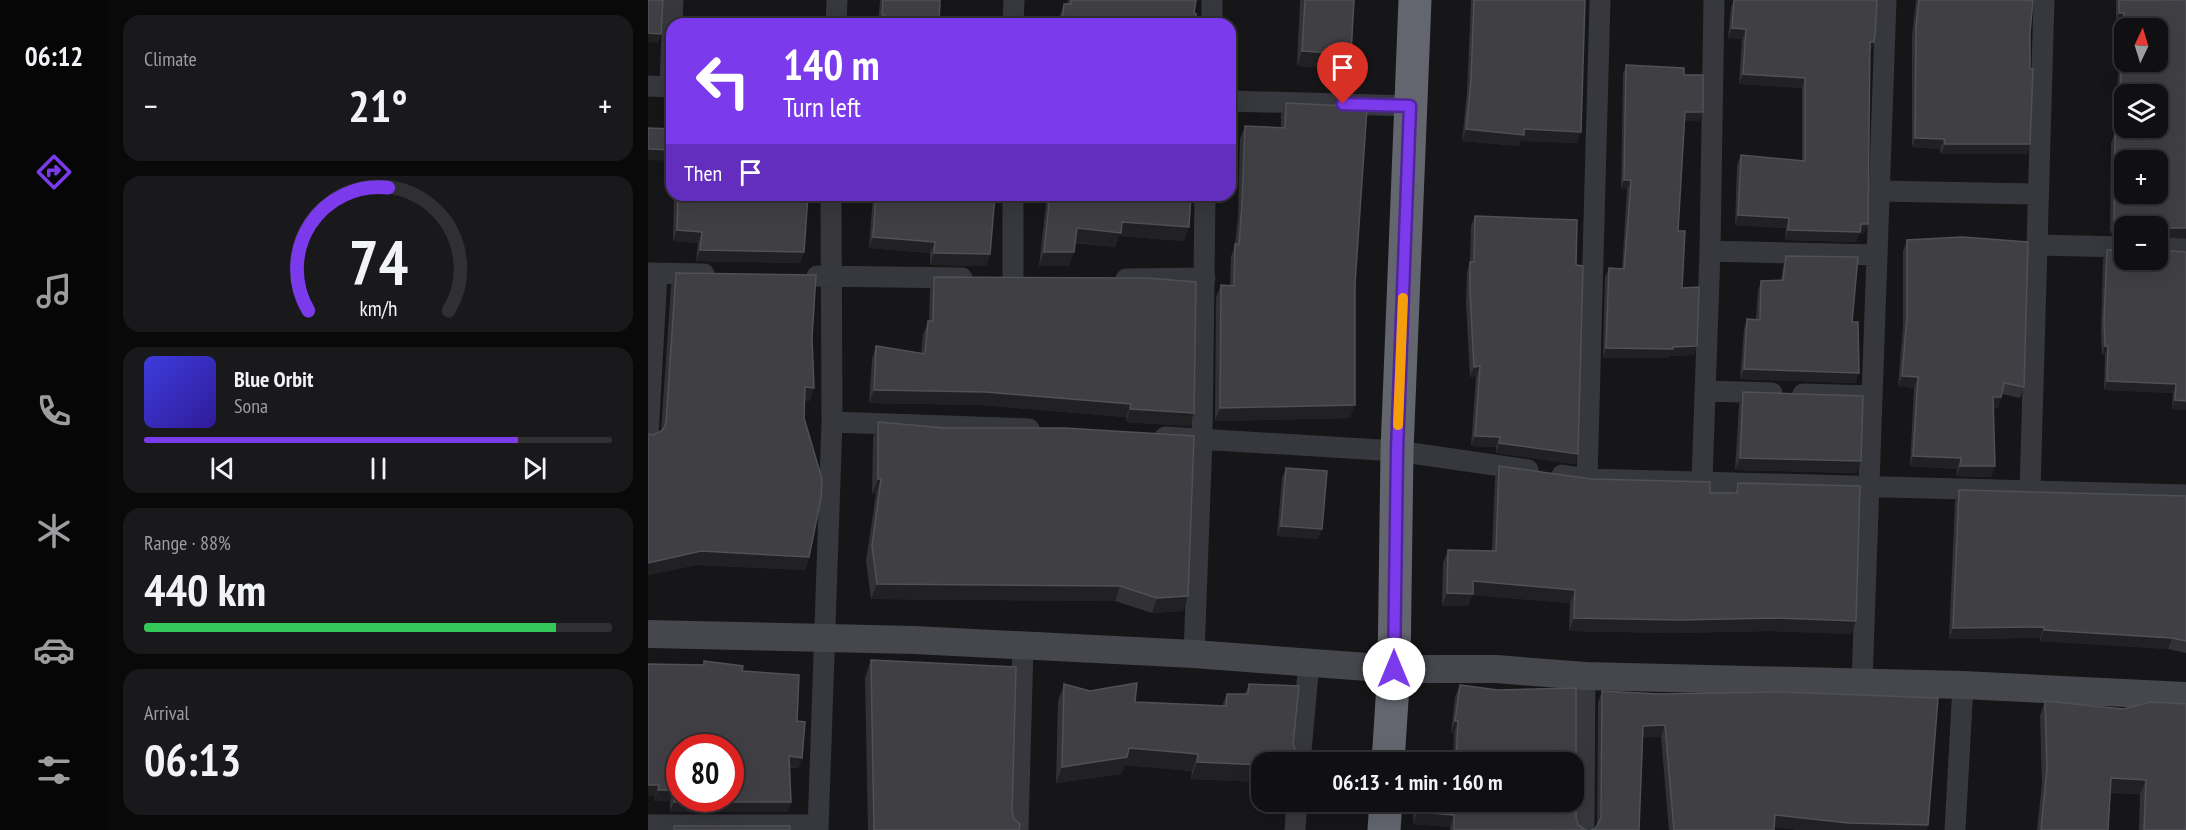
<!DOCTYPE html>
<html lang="en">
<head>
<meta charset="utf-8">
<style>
  :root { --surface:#101012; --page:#19191b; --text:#f1f3f6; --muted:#9c9d9f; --line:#303032; --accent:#7c3aed }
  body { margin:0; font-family:"PT Sans Narrow",sans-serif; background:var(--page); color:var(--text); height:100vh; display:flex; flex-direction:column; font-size:22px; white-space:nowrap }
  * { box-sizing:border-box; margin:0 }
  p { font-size:20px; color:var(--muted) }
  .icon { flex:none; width:33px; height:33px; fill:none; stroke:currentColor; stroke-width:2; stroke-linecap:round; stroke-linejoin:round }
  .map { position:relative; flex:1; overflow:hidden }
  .side { display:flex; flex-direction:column; gap:15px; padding:15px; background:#09090a; width:540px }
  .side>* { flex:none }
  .hud { position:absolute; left:18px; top:18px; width:570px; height:183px; border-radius:18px; box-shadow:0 6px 24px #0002,0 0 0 2px var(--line); background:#7c3aed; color:#fff; overflow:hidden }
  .needle { width:39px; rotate:4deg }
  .buttons { position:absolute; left:1466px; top:18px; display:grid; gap:12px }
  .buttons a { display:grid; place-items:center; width:54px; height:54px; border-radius:12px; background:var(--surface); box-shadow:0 6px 24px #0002,0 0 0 2px var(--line); font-size:30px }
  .speed { position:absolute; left:18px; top:734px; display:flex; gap:12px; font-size:30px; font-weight:700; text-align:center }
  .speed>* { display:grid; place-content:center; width:78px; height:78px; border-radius:50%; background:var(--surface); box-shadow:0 6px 24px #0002,0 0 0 2px var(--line); line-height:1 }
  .speed .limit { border:9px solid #d22; background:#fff; color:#111 }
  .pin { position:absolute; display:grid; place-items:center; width:51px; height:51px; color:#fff; margin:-62px -26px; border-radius:50% 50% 50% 0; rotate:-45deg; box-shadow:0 0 6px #0007 }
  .pin .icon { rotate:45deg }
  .me { position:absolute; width:66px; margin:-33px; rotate:0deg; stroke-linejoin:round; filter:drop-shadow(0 0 4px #0008) }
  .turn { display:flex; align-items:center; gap:21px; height:126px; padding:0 18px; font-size:27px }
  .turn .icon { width:78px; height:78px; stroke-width:2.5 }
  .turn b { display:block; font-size:42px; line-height:51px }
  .then { display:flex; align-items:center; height:57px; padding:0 18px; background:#0003; gap:12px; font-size:22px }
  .big { font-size:45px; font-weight:800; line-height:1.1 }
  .side .tile { flex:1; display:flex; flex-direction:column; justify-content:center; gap:9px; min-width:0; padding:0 21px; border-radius:18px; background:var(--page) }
  .side .dial { align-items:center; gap:0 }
  .dial svg { height:156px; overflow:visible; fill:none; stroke:var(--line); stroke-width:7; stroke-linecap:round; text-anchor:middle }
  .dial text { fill:var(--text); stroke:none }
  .song { display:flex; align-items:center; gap:18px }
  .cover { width:72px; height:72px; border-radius:9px; background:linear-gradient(135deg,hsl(240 70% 55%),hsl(250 70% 35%)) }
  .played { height:6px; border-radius:3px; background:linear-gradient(90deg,var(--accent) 80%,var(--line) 80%) }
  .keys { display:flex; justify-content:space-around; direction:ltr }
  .heat { display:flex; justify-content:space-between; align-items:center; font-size:33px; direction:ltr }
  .charge { height:9px; border-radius:4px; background:linear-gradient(90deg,#34c759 88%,var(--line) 0) }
  .trip { position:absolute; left:603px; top:752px; width:333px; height:60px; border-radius:18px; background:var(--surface); box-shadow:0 6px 24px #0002,0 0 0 2px var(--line); font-weight:800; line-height:60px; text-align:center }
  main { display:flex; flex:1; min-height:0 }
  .dock { display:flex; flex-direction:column; width:108px; justify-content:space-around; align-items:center; background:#060607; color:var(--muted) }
  .dock .icon { width:42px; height:42px }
  .dock .selected { color:var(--accent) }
  .dock b { font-size:27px; color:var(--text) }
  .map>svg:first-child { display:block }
</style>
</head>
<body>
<main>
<nav class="dock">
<b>06:12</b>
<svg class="icon selected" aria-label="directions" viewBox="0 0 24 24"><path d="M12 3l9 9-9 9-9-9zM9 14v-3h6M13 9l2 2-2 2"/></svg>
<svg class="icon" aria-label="music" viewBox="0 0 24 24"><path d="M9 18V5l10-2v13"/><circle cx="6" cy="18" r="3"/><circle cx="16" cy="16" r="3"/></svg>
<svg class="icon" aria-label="phone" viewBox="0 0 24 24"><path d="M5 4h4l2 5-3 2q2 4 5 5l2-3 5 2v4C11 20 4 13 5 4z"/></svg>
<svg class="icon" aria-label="climate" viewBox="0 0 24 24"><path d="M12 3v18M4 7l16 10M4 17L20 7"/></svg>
<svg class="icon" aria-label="car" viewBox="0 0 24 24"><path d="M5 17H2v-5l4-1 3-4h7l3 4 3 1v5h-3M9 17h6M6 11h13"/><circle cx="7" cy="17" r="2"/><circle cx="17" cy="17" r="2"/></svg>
<svg class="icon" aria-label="filters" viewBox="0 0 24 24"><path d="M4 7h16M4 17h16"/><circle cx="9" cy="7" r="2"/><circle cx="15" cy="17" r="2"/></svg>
</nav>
<section class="side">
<div class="tile"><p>Climate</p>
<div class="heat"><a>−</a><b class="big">21°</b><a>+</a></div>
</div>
<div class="tile dial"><svg viewBox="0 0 100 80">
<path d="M14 69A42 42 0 1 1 86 69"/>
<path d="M14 69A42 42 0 0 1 55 6" stroke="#7c3aed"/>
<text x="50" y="56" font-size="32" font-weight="700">74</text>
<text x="50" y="72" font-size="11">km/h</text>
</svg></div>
<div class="tile">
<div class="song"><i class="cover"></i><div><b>Blue Orbit</b><p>Sona</p></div></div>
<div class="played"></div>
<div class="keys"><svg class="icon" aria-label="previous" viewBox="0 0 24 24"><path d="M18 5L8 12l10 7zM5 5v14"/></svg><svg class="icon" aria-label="pause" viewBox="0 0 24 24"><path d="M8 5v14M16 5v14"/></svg><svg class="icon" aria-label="next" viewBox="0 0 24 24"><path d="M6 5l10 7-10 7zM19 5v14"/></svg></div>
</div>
<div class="tile"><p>Range · 88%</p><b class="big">440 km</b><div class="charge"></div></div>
<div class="tile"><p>Arrival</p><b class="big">06:13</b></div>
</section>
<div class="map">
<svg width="1538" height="830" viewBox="0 0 1538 830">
  <rect width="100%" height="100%" fill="#161618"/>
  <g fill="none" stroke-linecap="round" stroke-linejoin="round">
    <path stroke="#37383d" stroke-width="21" d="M 24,24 L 25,0
      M 188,24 L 189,0
      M 365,24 L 366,0
      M 564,24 L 564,0
      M 0,86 L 24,87
      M 22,87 L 24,31
      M 582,101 L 762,106
      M 1230,191 L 1390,194
      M 1390,245 L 1476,247
      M 1509,248 L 1538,249
      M 1062,251 L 1066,0
      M 0,273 L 56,274
      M 169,276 L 314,278
      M 365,279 L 365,195
      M 478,279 L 557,278
      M 1059,391 L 1124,393
      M 1155,394 L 1224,396
      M 184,422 L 381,429
      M 0,436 L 9,274
      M 517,437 L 749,451 L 880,470
      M 914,475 L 939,479 L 1538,495
      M 939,479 L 952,0
      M 1054,480 L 1062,251 L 1229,255
      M 1382,491 L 1396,0
      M 546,654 L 554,439 L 557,195
      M 1214,682 L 1238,0
      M 652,762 L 661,662
      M 0,825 L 170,825
      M 170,830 L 184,422 L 183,195
      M 370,830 L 375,646
      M 647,830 L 649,801
      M 936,830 L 937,676
      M 1307,830 L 1315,685"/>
    <path stroke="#45474d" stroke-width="28" d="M 0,634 L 266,640 L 546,654 L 746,669 L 848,669 L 937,676 L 1315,685 L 1538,696"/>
    <path stroke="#63666e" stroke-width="33" d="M 740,762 L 746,669 L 749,451 L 767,0
      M 736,830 L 738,801"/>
  </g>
  <path fill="#323236" d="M 232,0 L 292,0 L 291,24 L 230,24 Z
    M 420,0 L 548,0 L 546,13 L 548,24 L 411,24 L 412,15 L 416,4 L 419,4 Z
    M 652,0 L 706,0 L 703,54 L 698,69 L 649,66 Z
    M 823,0 L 937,0 L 929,143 L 873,141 L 871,146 L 814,141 L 819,92 Z
    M 1086,0 L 1229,0 L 1226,42 L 1222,52 L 1216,234 L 1211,234 L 1208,242 L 1137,240 L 1138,228 L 1087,225 L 1089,165 L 1093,155 L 1154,161 L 1154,88 L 1091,84 L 1094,39 L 1080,38 L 1083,7 Z
    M 1268,0 L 1385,0 L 1382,33 L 1382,144 L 1379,154 L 1293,154 L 1292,149 L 1264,147 L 1264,36 Z
    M 1468,0 L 1538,0 L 1538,238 L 1509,237 L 1509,226 L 1476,226 L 1462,234 L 1463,143 L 1467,133 L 1473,22 L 1468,22 Z
    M 978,65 L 1036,75 L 1051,121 L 1036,121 L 1030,231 L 1034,288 L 1046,355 L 1022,356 L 1021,358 L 955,358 L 957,277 L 961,268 L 974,269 L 979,189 L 973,189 L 975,74 Z
    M 638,103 L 707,284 L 702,418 L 567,421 L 568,297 L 573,285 L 582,286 L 583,257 L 587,244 L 590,218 L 592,139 L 597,126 L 633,128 L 633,115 Z
    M 26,195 L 160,195 L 156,252 L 152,263 L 48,261 L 50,243 L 25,241 Z
    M 225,195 L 347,195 L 342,254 L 338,266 L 282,265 L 282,253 L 221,248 Z
    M 399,195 L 543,195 L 536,241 L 471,236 L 467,247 L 427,243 L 421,266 L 391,266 Z
    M 827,216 L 928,265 L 930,454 L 927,464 L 848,453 L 848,447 L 823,446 L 828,376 L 822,377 L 818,302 L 819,272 L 822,262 L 823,226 Z
    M 1259,240 L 1376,387 L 1372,398 L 1354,394 L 1350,408 L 1345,408 L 1347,466 L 1343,477 L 1308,476 L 1309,469 L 1262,466 L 1266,388 L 1250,386 L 1255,326 L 1255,251 Z
    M 1476,249 L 1538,410 L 1524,409 L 1525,393 L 1456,390 L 1457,355 L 1454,355 L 1453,331 L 1455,259 L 1459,250 Z
    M 1138,256 L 1204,322 L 1208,383 L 1092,379 L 1096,329 L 1099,319 L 1108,319 L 1110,291 L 1113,281 L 1133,281 L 1135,266 Z
    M 28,273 L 164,338 L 162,401 L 157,401 L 156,418 L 161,557 L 157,570 L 48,565 L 0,575 L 0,434 L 5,435 L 13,431 L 23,286 Z
    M 286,277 L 546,413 L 541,426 L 478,422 L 478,417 L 332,405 L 221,403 L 224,359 L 228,346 L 273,353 L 275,334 L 281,321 L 282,290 Z
    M 1095,392 L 1209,473 L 1087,470 L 1091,405 Z
    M 230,422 L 535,611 L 504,613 L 467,601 L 223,599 L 218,561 L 228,494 L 224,494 L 225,438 Z
    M 851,466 L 943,479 L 1062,493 L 1086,493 L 1090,483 L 1203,634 L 1122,631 L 1026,633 L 921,631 L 922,603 L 824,595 L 820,606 L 794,606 L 795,563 L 800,550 L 844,551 L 847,478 Z
    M 638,468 L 670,539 L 629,536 L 634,478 Z
    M 1311,490 L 1538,496 L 1538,653 L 1520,649 L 1392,641 L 1392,638 L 1301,639 L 1307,502 Z
    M 223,660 L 364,812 L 366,819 L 371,830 L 220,830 L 217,678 Z
    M 56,661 L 94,671 L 149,721 L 154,758 L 150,768 L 142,768 L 143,802 L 139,812 L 22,812 L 22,801 L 6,801 L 7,796 L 0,796 Z
    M 416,684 L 487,702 L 574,706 L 579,694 L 597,694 L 601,684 L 614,762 L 614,782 L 543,779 L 544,771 L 477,765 L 473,774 L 408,783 L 410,701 Z
    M 812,685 L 850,690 L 928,688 L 928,818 L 930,825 L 938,830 L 802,830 L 802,827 L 765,824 L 766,801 L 926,801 L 926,762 L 805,762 L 806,733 L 803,733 L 807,697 Z
    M 954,691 L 1010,694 L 1134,692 L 1290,698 L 1280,825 L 1278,830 L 1152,830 L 1126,827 L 1126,830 L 1021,830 L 1013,737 L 995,737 L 991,830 L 943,830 L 947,829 L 949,826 L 950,703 Z
    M 1397,701 L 1475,709 L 1538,830 L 1491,830 L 1492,794 L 1462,793 L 1460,830 L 1389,830 L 1394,783 L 1392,716 Z"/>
  <path fill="#212124" d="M 1471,13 L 1476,13 L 1473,22 L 1468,22 Z
    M 234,15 L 237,15 L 234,24 L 230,24 Z
    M 1084,28 L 1098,29 L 1094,39 L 1080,38 Z
    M 0,33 L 13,34 L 10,43 L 0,42 Z
    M 1222,42 L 1226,42 L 1222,52 L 1218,52 Z
    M 654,51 L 703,54 L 698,69 L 649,66 Z
    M 1095,74 L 1157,78 L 1154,88 L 1091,84 Z
    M 1037,112 L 1055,112 L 1051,121 L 1034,121 Z
    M 818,129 L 876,129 L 933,132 L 929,143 L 873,141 L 871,146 L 814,141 Z
    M 1267,138 L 1296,139 L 1292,149 L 1264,147 Z
    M 1297,144 L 1382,144 L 1379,154 L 1293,154 Z
    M 0,149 L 24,150 L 24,161 L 0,160 Z
    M 976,180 L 983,180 L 979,189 L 973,189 Z
    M 1090,215 L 1141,218 L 1138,228 L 1087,225 Z
    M 474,222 L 541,227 L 536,241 L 471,236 L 467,247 L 424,242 L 429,228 Z
    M 1213,224 L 1220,224 L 1216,234 L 1211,234 L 1208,242 L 1137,240 L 1140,230 Z
    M 1466,225 L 1484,226 L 1476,226 L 1476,235 L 1462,234 Z
    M 1509,228 L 1538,228 L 1538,238 L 1509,237 Z
    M 29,230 L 54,232 L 50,243 L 25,241 Z
    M 225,237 L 287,242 L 282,253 L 221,248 Z
    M 52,250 L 156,252 L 152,263 L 48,261 Z
    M 396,252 L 426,252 L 421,266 L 391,266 Z
    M 286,253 L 342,254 L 338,266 L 282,265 Z
    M 1049,346 L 1046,355 L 1022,356 L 1021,358 L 955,358 L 958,348 Z
    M 1457,346 L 1460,346 L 1457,355 L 1454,355 Z
    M 832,366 L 828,376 L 822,377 L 826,367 Z
    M 1096,369 L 1211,373 L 1208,383 L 1092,379 Z
    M 1254,376 L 1270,377 L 1266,388 L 1250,386 Z
    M 1459,381 L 1528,384 L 1525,393 L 1456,390 Z
    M 157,387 L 166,388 L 162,401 L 153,401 Z
    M 226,390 L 337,392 L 483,404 L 478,417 L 332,405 L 221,403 Z
    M 1345,397 L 1353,397 L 1350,408 L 1341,407 Z
    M 1527,400 L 1538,401 L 1538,410 L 1524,409 Z
    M 707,405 L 702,418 L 567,421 L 572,408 Z
    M 482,409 L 546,413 L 541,426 L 478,422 Z
    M 827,436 L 852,437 L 848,447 L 823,446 Z
    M 851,443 L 930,454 L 927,464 L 848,453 Z
    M 1265,456 L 1313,458 L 1309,469 L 1262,466 Z
    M 1092,458 L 1213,461 L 1209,473 L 1087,470 Z
    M 1312,466 L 1347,466 L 1343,477 L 1308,476 Z
    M 230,479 L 233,479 L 228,494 L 224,494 Z
    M 633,526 L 674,529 L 670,539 L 629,536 Z
    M 53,551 L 161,557 L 157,570 L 48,565 L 0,575 L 0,563 Z
    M 825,581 L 927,590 L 922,603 L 824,595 L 820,606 L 794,606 L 799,593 Z
    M 229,584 L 472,586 L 467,601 L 223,599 Z
    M 540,596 L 535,611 L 504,613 L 509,598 Z
    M 926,618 L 1127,618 L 1208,621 L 1203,634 L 1122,631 L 1026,633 L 921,631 Z
    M 1396,627 L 1392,638 L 1301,639 L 1305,628 Z
    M 1396,630 L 1524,638 L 1520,649 L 1392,641 Z
    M 807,721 L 810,721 L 806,733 L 803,733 Z
    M 1017,725 L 1013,737 L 991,738 L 995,726 Z
    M 481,748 L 550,754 L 544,771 L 477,765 L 473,774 L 408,783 L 414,767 Z
    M 141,756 L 154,758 L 150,768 L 137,767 Z
    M 549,762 L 614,765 L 614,782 L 543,779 Z
    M 1463,778 L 1498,780 L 1492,794 L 1458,792 Z
    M 0,785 L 11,785 L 7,796 L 0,796 Z
    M 10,790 L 26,790 L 22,801 L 6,801 Z
    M 26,802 L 143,802 L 139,812 L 22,812 Z
    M 769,812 L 806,815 L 802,827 L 765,824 Z
    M 1127,815 L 1280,825 L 1278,830 L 1152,830 L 1123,827 Z"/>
  <path fill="#3f3f44" stroke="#4f5156" stroke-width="1.5" fill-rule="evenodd" d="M 0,0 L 15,0 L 13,34 L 0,33 Z
    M 235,0 L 292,0 L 291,24 L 236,24 L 237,15 L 234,15 Z
    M 423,0 L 548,0 L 546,13 L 548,14 L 548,24 L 414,24 L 416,4 L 423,4 Z
    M 657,0 L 706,0 L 703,54 L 654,51 Z
    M 826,0 L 937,0 L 933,132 L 876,129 L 876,135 L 818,129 L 823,81 Z
    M 1086,0 L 1229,0 L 1227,35 L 1226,42 L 1222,42 L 1220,224 L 1213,224 L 1212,232 L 1140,230 L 1141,218 L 1090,215 L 1093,155 L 1157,161 L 1157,78 L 1095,74 L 1098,29 L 1084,28 Z
    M 1271,0 L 1385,0 L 1382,33 L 1382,69 L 1385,69 L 1382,144 L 1297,144 L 1296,139 L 1267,138 L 1268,26 Z
    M 1471,0 L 1538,0 L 1538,228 L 1509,228 L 1509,226 L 1484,226 L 1466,225 L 1467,133 L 1470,134 L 1476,13 L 1471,13 ZM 1476,28 L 1509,28 L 1509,62 L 1476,62 ZM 1476,94 L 1509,94 L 1509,128 L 1476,128 ZM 1476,160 L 1509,160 L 1509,194 L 1476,194 Z
    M 978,65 L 1036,68 L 1036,75 L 1055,75 L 1055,112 L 1037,112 L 1030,231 L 1037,231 L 1034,288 L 1051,287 L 1049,346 L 1025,347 L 1025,349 L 958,348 L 961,268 L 976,269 L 981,208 L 983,180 L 976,180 Z
    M 638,103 L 719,107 L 707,284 L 707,405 L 572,408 L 573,285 L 586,286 L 587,244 L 591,244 L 594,205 L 597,126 L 637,128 Z
    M 0,128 L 24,129 L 24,150 L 0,149 Z
    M 30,195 L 160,195 L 156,252 L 52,250 L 54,232 L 29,230 Z
    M 228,195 L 347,195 L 342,254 L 286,253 L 287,242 L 225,237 Z
    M 402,195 L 543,195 L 541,227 L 474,222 L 473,233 L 429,228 L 426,252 L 396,252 Z
    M 827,216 L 929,220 L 928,265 L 935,266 L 930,454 L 851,443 L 852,437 L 827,436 L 832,366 L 826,367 L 822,292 L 822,262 L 826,262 Z
    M 1314,237 L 1380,242 L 1376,387 L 1356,383 L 1353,397 L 1345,397 L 1347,466 L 1312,466 L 1313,458 L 1265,456 L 1270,377 L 1254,376 L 1259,316 L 1259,240 Z
    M 1476,249 L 1476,260 L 1509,260 L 1509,250 L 1538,252 L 1538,401 L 1527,400 L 1528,384 L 1459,381 L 1460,346 L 1457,346 L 1456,322 L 1459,250 Z
    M 1138,256 L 1210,257 L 1204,322 L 1210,322 L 1211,373 L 1096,369 L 1099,319 L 1112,320 L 1113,281 L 1135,280 Z
    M 28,273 L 168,275 L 164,338 L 166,388 L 157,387 L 156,418 L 174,479 L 173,498 L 161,557 L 53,551 L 0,563 L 0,434 L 5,435 L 15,430 L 18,423 Z
    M 286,277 L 498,278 L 548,282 L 546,413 L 482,409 L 483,404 L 337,392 L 226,390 L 228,346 L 277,354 L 280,321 L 285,321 Z
    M 1095,392 L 1215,396 L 1213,461 L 1092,458 Z
    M 230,422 L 297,428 L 417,428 L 546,436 L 540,596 L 509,598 L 472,586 L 229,584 L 224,546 L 233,479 L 230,479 Z
    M 851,466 L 943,479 L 1062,482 L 1062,493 L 1089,493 L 1090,483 L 1212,486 L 1208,621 L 1127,618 L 1030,620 L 926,618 L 927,590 L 825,581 L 825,594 L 799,593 L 800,550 L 848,551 Z
    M 638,468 L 679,471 L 674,529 L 633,526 Z
    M 1311,490 L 1538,496 L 1538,641 L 1524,638 L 1396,630 L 1396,627 L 1305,628 Z
    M 223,660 L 368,667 L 364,812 L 366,819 L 372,824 L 371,830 L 226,830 Z
    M 56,661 L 95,666 L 94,671 L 151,675 L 149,721 L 157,722 L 154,758 L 141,756 L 143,802 L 26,802 L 26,790 L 10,790 L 11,785 L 0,785 L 0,664 L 56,665 ZM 32,747 L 82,747 L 82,798 L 32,798 Z
    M 489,683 L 487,702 L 578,706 L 579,694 L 600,694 L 601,684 L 651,686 L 645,744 L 649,754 L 649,762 L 614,762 L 614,765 L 549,762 L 550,754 L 481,748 L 479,757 L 414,767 L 416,684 L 442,691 Z
    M 812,685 L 850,690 L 928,688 L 928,818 L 930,825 L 938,830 L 806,830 L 806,815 L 769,812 L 770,801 L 926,801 L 926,762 L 808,762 L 810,721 L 807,721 Z
    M 954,691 L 1010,694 L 1134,692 L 1290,698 L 1280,825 L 1200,823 L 1127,815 L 1126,830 L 1026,830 L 1017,725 L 995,726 L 991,830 L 943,830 L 947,829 L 953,818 Z
    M 1397,701 L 1475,709 L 1503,702 L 1538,704 L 1538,830 L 1496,830 L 1498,780 L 1463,778 L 1460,830 L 1393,830 L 1399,768 Z
    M 26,826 L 142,826 L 142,830 L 26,830 Z"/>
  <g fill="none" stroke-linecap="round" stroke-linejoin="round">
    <defs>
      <path id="route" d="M 695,104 L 762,106 L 749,451 L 746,669"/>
    </defs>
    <use href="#route" stroke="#51269a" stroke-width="15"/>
    <use href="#route" stroke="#7c3aed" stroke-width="10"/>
    <path stroke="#f59e0b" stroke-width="10" d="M 750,425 L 755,298"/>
  </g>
</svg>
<div class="buttons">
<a><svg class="needle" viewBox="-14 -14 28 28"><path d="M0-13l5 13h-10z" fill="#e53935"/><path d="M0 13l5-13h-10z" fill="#9c9d9f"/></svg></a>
<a><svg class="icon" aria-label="layers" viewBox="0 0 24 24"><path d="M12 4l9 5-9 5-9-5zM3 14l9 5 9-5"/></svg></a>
<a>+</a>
<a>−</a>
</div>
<div class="speed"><div class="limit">80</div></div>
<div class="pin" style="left:695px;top:104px;background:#d93025"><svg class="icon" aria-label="arrive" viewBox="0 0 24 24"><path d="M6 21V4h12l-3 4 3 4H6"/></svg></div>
<svg class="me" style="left:746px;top:669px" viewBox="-20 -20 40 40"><circle r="19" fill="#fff"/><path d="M0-13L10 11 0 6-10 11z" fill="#7c3aed"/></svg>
<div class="trip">06:13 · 1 min · 160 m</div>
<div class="hud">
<div class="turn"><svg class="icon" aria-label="left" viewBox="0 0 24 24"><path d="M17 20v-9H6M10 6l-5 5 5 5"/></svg><div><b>140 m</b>Turn left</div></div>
<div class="then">Then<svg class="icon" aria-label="arrive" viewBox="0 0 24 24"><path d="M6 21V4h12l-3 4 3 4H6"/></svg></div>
</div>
</div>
</main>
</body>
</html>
